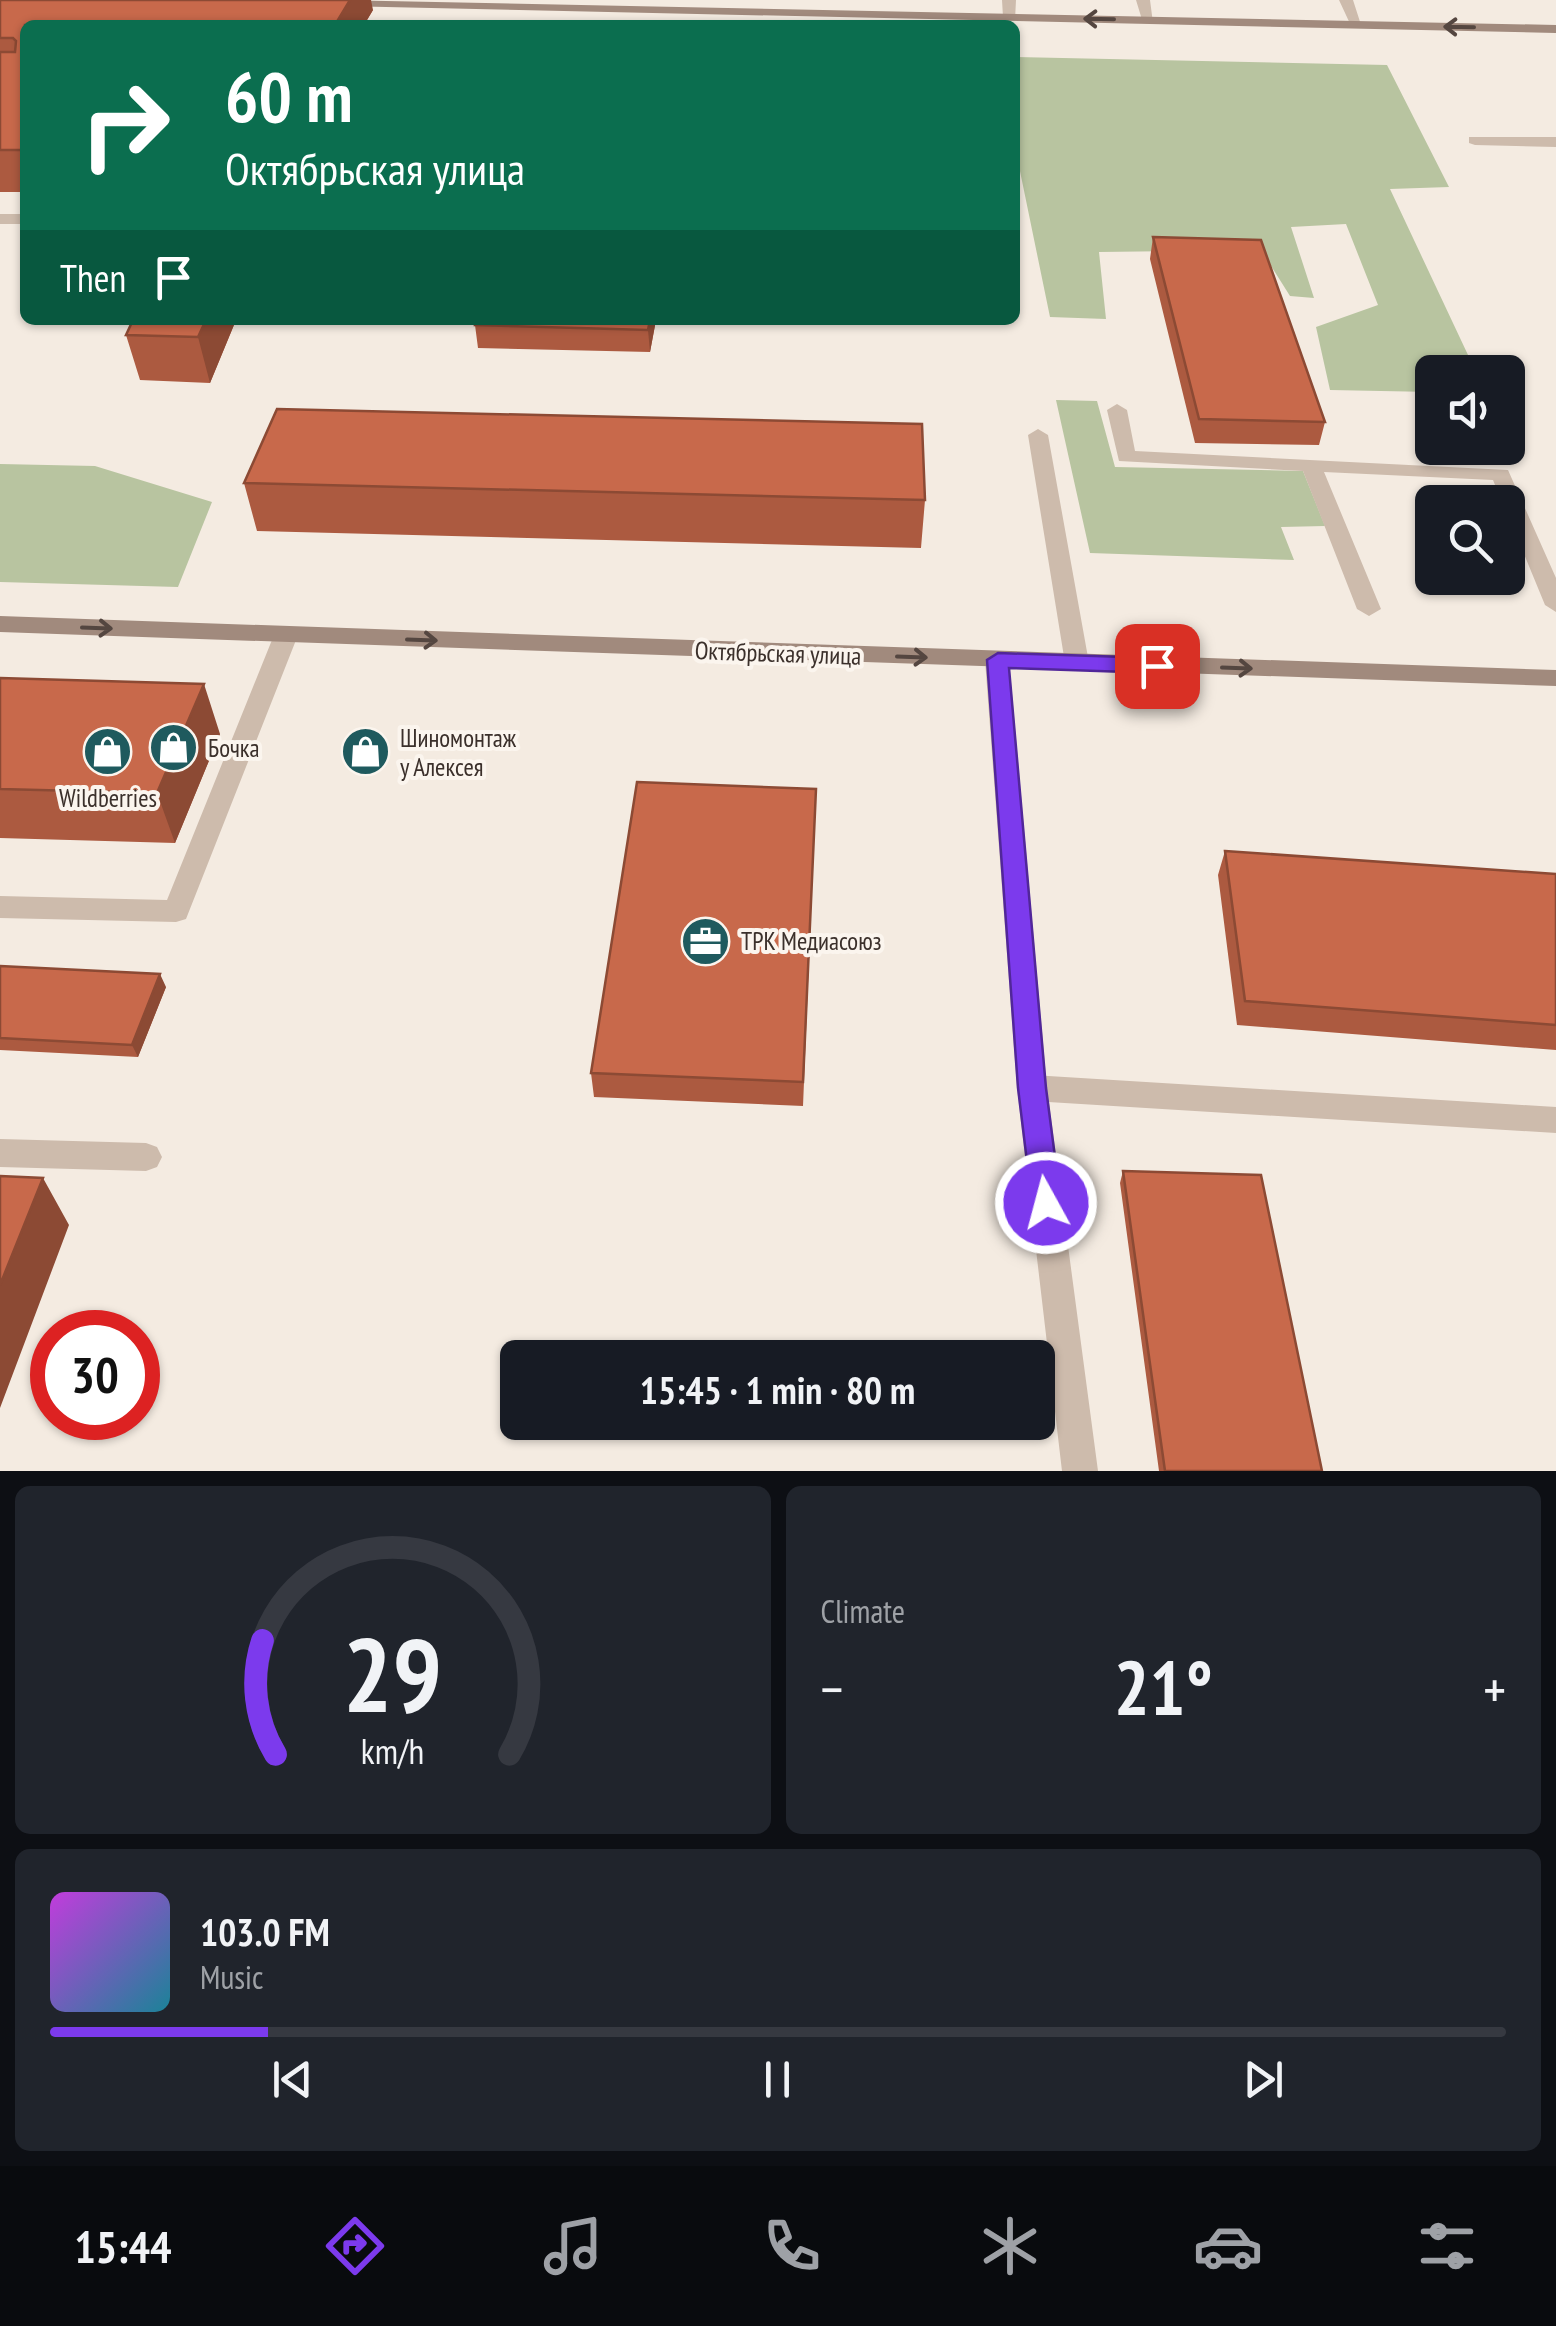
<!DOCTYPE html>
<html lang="en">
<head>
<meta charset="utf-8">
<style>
  :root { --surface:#171b24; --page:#20242c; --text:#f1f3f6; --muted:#9ea1a6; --line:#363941; --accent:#7c3aed }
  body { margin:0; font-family:"PT Sans Narrow",sans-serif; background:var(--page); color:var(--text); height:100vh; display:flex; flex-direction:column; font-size:38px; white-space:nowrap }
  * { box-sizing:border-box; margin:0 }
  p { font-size:32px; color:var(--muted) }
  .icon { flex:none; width:55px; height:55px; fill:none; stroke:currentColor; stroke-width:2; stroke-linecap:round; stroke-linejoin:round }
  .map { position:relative; height:1471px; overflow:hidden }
  .sheet { display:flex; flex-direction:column; gap:15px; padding:15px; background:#0d0f14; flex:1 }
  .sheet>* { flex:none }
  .banner { position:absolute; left:20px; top:20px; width:1000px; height:305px; border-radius:15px; box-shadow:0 2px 8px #0004; background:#0b6e4f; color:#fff; overflow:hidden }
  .buttons { position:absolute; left:1415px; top:355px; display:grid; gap:20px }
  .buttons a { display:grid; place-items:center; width:110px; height:110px; border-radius:15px; background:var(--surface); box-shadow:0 2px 8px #0004; font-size:50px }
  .speed { position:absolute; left:30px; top:1310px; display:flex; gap:20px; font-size:50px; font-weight:700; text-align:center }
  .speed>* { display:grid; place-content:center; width:130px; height:130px; border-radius:50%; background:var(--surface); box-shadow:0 2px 8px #0004; line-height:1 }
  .speed .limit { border:15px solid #d22; background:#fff; color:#111 }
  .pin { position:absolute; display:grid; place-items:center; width:85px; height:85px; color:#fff; margin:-42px; border-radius:20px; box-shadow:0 5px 15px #0006 }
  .me { position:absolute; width:110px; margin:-55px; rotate:353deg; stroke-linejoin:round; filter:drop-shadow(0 0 8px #0008) }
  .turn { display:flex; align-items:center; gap:35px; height:210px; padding:0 40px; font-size:45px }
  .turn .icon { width:130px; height:130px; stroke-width:2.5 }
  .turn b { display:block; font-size:70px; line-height:85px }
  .then { display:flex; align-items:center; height:95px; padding:0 40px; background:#0003; gap:20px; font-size:38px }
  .big { font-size:75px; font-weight:600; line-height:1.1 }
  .sheet .tile { flex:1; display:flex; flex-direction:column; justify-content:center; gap:15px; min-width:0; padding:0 35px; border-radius:15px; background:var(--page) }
  .sheet .dial { align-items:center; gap:0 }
  .dial svg { height:260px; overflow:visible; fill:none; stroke:var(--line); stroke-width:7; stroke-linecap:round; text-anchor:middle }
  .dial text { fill:var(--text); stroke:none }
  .song { display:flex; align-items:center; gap:30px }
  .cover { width:120px; height:120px; border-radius:15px; background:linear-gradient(135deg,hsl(290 70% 55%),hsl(190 70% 35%)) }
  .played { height:10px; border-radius:5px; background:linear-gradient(90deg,var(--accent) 15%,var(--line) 15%) }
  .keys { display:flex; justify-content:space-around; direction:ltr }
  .heat { display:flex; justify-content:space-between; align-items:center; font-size:55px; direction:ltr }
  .sheet .tiles { flex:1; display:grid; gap:15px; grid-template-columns:1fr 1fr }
  .tile:last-child { grid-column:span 2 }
  .trip { position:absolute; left:500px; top:1340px; width:555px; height:100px; border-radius:15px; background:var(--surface); box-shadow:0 2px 8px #0004; font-weight:600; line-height:100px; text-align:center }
  .tab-bar { display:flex; height:160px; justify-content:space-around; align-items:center; background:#090b0e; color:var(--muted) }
  .tab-bar .icon { width:70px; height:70px }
  .tab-bar .active { color:var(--accent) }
  .tab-bar b { font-size:45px; color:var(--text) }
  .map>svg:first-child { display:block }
</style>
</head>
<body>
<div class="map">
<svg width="1556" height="1471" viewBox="0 0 1556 1471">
  <rect width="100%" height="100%" fill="#f4ebe1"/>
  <path fill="#b8c4a0" d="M 1015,57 L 1387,65 L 1449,187 L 1390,189 L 1476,372 L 1432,372 L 1432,392 L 1330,390 L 1316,327 L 1378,305 L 1346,224 L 1291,227 L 1314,298 L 1290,296 L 1261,250 L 1099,252 L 1106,319 L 1050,317 L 1015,147 Z
    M 1056,400 L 1097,401 L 1115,467 L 1303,471 L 1325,526 L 1281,527 L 1294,560 L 1090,553 Z
    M 0,464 L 95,466 L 212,502 L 178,587 L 0,582 Z"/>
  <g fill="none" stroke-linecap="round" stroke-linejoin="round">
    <path fill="#cdbbac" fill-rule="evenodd" d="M 1136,0 L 1150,0 L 1153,23 L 1143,23 Z
      M 1339,0 L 1353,0 L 1362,28 L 1352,28 Z
      M 1469,137 L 1556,137 L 1556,147 L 1475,145 L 1469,143 Z
      M 0,214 L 25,214 L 25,224 L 0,224 Z
      M 1117,404 L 1127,410 L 1135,451 L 1508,470 L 1556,578 L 1556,612 L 1545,605 L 1508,515 L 1508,502 L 1502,502 L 1493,480 L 1324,472 L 1381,609 L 1369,616 L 1357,609 L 1303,471 L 1119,461 L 1107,410 Z
      M 1038,429 L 1048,435 L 1089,663 L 1077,671 L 1065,663 L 1028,435 Z
      M 286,627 L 298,635 L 186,919 L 176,922 L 0,918 L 0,896 L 167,900 L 274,635 Z
      M 1032,1075 L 1556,1107 L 1556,1133 L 1032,1101 L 1021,1097 L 1017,1088 L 1021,1079 Z
      M 0,1139 L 146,1143 L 157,1147 L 162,1157 L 157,1167 L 146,1171 L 0,1167 Z"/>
    <path fill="#cdbbac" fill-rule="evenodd" d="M 1002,0 L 1016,0 L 1015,20 L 1003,17 Z
      M 997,652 L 1009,660 L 1047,1088 L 1098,1471 L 1062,1471 L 1017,1088 L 985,660 Z"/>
    <path fill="#a18a7d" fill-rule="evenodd" d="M 336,0 L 1556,25 L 1556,33 L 341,6 Z
      M 0,616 L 1556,670 L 1556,686 L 0,632 Z"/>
  </g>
  <path fill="#ac5a40" d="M 0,0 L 373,10 L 364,25 L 25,25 L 25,192 L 0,192 Z
    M 1153,237 L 1325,422 L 1319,445 L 1195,443 L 1150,259 Z
    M 236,320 L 210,383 L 140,380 L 126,335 Z
    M 656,320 L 650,352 L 478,348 L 475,325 Z
    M 244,483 L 925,500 L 921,548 L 257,531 Z
    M 0,678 L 220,734 L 175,843 L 0,838 Z
    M 816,789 L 803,1106 L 594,1097 L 591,1073 Z
    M 1225,851 L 1556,874 L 1556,1050 L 1237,1025 L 1218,875 Z
    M 0,966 L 166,987 L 138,1057 L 0,1050 Z
    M 1123,1171 L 1322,1471 L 1159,1471 L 1120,1183 Z"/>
  <path fill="#8c4a34" d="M 350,0 L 371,0 L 373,10 L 364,25 L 335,25 Z
    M 206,320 L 236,320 L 210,383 L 198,337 Z
    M 650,320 L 656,320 L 650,352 L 648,330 Z
    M 204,684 L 220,734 L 175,843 L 157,793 Z
    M 160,974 L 166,987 L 138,1057 L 132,1045 Z
    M 43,1178 L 69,1225 L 0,1408 L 0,1285 Z"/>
  <path fill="#c8694b" stroke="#8c4a34" stroke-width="2.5" d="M 0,0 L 350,0 L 335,25 L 25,25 L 25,150 L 0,150 L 0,52 L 15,52 L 16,41 L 13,38 L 0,38 Z
    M 1153,237 L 1261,240 L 1325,422 L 1199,419 Z
    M 133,320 L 206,320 L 198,337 L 126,335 Z
    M 476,320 L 650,320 L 648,330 L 475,325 Z
    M 277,409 L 922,424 L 925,500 L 244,483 Z
    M 0,678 L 204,684 L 157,793 L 0,789 Z
    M 637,782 L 816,789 L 803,1082 L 591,1073 Z
    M 1225,851 L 1556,874 L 1556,1025 L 1245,1001 Z
    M 0,966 L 160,974 L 132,1045 L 0,1038 Z
    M 1123,1171 L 1261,1175 L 1322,1471 L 1165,1471 Z
    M 0,1176 L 43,1178 L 0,1285 Z"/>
  <defs><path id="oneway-shaft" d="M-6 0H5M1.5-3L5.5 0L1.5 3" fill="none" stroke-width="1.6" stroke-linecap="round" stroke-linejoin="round" transform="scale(2.5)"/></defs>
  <g stroke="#544640">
    <use href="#oneway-shaft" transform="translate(1099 19) rotate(-179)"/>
    <use href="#oneway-shaft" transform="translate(1459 27) rotate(-179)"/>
    <use href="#oneway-shaft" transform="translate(97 628) rotate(2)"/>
    <use href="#oneway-shaft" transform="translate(422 640) rotate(2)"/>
    <use href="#oneway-shaft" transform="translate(912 657) rotate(2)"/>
    <use href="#oneway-shaft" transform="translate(1237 668) rotate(2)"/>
  </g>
  <path fill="#7c3aed" stroke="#51269a" stroke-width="2.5" d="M 998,653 L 1157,658 L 1168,666 L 1157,673 L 1009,668 L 1046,1088 L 1061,1203 L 1057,1213 L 1046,1216 L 1036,1213 L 1032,1203 L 1018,1088 L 987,660 Z"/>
  <defs>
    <symbol id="shop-disc" viewBox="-11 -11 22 22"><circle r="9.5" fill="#1f5a5e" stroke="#fbf5ee"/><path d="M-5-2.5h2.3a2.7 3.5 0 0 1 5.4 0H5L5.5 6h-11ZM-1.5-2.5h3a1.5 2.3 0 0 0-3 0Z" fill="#fff"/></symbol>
    <symbol id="office-disc" viewBox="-11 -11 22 22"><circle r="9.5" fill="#1f5a5e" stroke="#fbf5ee"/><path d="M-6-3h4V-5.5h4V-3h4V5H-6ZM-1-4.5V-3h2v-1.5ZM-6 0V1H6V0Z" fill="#fff"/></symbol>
  </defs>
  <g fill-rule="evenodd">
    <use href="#shop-disc" x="146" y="720" width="55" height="55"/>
    <use href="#shop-disc" x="80" y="724" width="55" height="55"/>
    <use href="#shop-disc" x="338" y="724" width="55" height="55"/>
    <use href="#office-disc" x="678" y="914" width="55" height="55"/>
  </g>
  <g text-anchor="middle" stroke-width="8" stroke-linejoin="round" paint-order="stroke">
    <g font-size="25" fill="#3b302b" stroke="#fbf5ee">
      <text transform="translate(778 653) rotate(2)" y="9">Октябрьская улица</text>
    </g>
    <g font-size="25" fill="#3b302b" stroke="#fbf5ee" text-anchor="start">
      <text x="400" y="747">Шиномонтаж<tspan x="400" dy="29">у Алексея</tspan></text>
      <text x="208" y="757">Бочка</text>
      <text x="108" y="807" text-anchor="middle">Wildberries</text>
      <text x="741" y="950">ТРК Медиасоюз</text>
    </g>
  </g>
</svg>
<div class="buttons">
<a><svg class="icon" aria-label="sound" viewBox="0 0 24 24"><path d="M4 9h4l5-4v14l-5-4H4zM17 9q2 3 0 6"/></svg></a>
<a><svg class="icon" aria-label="search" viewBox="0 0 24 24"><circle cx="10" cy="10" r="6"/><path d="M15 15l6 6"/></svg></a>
</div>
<div class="speed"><div class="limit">30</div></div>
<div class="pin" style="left:1157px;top:666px;background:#d93025"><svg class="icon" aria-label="arrive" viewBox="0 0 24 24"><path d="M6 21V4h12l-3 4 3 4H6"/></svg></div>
<svg class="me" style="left:1046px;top:1203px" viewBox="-20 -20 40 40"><circle r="17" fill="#7c3aed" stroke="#fff" stroke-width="3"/><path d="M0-11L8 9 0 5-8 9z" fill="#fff"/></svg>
<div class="trip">15:45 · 1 min · 80 m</div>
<div class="banner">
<div class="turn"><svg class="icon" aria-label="right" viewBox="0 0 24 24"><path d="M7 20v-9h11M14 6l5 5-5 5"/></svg><div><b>60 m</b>Октябрьская улица</div></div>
<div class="then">Then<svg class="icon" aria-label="arrive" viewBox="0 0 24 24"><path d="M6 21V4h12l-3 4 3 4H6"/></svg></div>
</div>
</div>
<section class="sheet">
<div class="tiles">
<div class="tile dial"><svg viewBox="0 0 100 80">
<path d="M14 69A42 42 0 1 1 86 69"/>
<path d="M14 69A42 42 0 0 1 10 34" stroke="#7c3aed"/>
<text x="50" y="56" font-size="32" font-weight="700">29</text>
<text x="50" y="72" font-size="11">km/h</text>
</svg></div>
<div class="tile"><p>Climate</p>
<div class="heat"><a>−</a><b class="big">21°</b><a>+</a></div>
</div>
<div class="tile">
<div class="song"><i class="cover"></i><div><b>103.0 FM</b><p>Music</p></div></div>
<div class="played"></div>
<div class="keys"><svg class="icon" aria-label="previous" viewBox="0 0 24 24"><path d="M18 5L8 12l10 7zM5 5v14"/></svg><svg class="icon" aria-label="pause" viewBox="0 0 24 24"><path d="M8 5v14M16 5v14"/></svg><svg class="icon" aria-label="next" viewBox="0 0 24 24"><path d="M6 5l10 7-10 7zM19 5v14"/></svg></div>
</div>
</div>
</section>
<nav class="tab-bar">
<b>15:44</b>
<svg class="icon active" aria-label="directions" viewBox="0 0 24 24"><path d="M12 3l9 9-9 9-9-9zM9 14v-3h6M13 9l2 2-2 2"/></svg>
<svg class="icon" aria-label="music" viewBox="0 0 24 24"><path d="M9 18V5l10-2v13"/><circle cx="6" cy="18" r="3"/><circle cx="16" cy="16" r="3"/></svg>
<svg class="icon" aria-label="phone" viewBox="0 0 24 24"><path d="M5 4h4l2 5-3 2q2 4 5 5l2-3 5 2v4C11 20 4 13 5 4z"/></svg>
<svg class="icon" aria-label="climate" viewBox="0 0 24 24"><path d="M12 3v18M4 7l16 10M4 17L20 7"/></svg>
<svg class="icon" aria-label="car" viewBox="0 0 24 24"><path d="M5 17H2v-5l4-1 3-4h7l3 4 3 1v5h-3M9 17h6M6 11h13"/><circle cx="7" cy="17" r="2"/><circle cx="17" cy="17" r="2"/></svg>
<svg class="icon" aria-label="filters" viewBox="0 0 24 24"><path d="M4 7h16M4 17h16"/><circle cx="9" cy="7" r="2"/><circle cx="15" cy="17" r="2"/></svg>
</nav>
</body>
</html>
